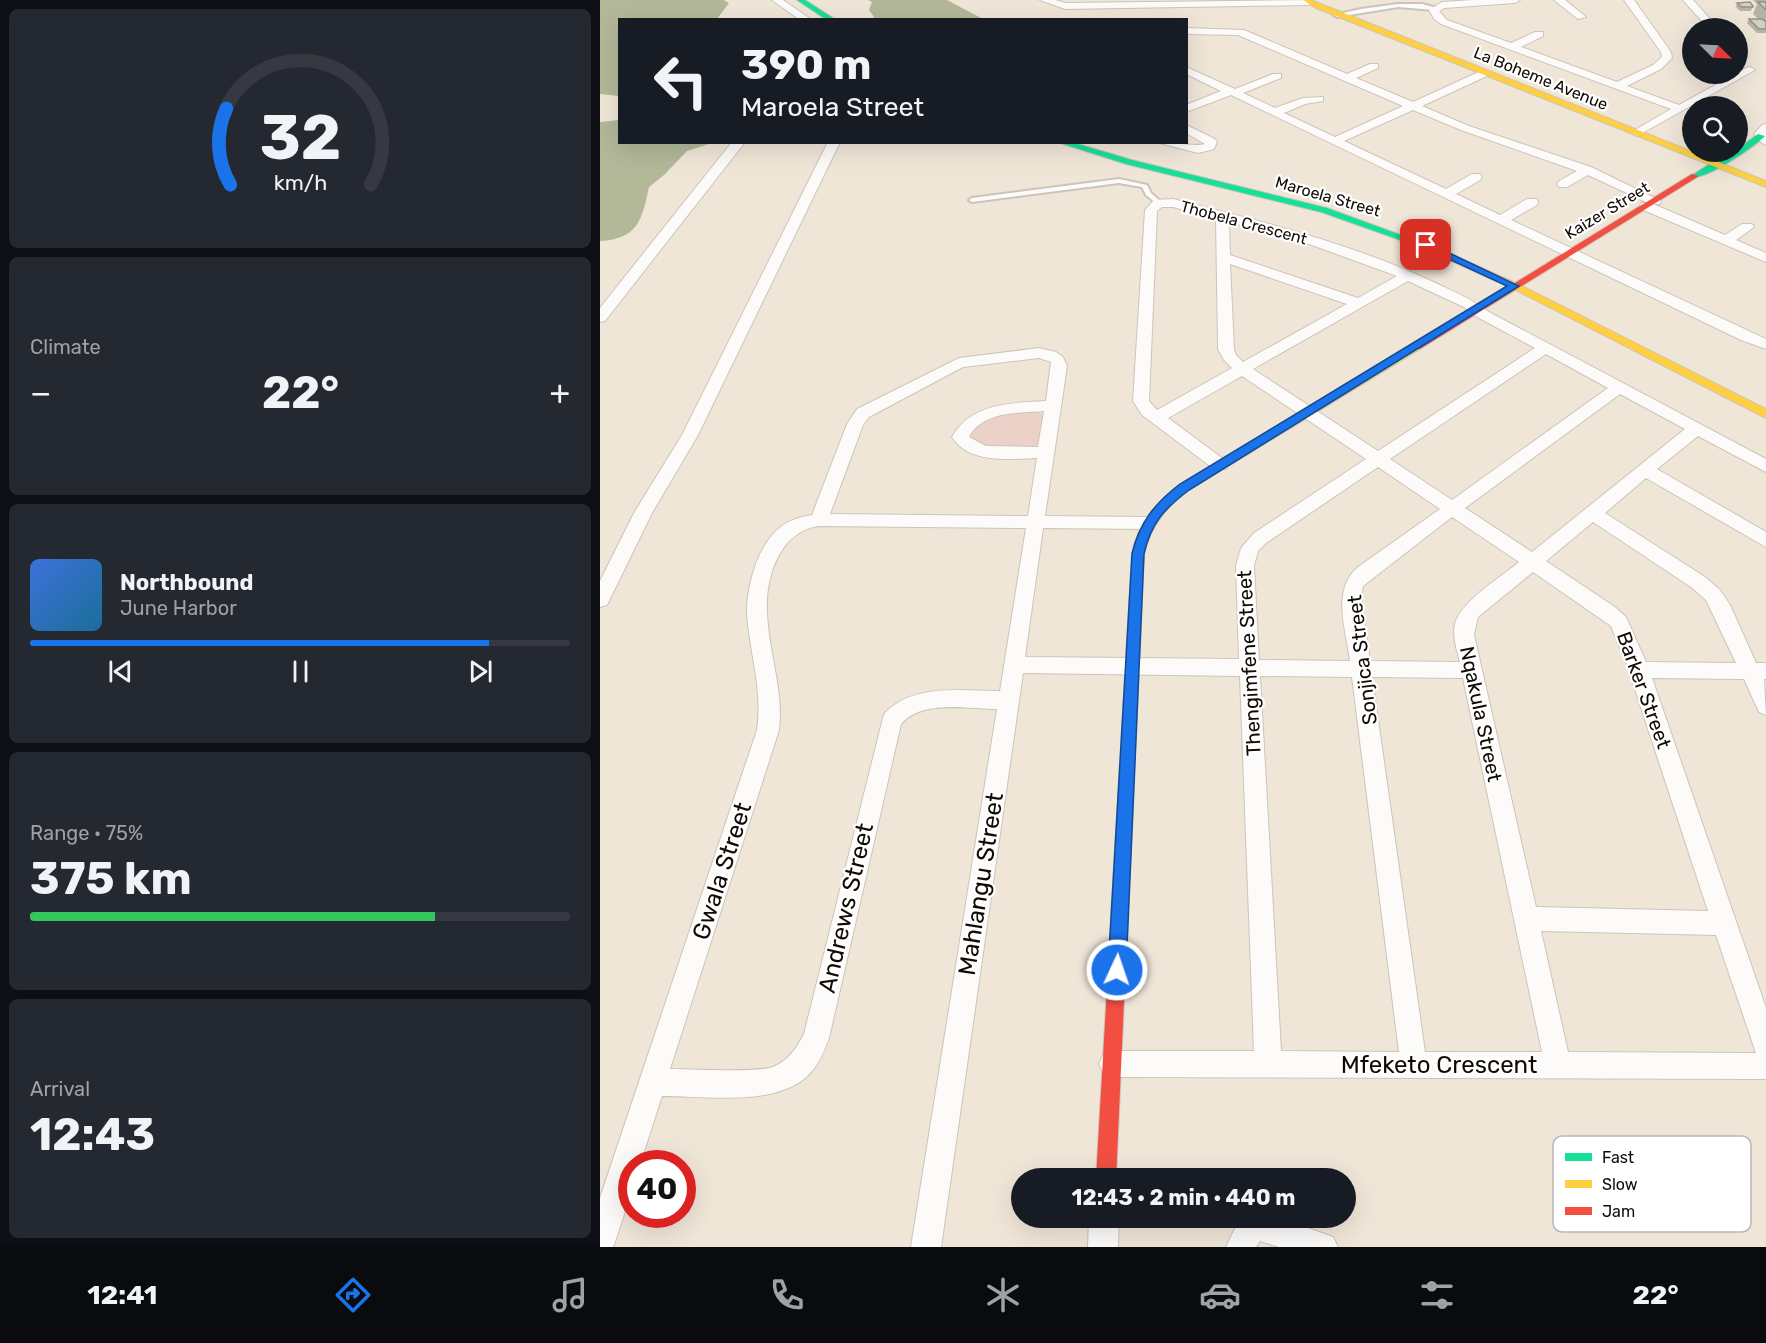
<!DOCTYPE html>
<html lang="en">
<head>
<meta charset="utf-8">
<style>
  :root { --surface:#171b24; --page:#242831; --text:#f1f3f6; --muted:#9ea1a6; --line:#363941; --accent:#1a73e8 }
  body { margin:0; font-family:Rubik,sans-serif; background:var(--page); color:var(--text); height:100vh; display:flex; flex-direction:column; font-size:22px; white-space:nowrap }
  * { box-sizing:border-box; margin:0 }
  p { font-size:20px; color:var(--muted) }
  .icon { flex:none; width:33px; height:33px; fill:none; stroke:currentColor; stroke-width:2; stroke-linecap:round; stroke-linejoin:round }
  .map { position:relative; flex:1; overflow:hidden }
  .sheet { display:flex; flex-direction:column; gap:9px; padding:9px; background:#0d0f14; width:600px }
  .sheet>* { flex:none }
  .guide { position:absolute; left:18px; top:18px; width:570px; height:126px; border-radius:0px; box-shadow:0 6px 24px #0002; background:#171b24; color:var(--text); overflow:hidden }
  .needle { width:39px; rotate:114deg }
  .fabs { position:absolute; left:1082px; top:18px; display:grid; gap:12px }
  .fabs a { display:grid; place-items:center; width:66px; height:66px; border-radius:50%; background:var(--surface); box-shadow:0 6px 24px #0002; font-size:30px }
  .speed { position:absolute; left:18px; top:1150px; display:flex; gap:12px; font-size:30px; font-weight:700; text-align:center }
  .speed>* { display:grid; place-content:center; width:78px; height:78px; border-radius:50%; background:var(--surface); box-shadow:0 6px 24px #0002; line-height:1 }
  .speed .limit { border:9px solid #d22; background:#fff; color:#111 }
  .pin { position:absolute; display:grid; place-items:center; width:51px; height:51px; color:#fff; margin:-26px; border-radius:12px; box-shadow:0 3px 9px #0006 }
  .me { position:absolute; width:66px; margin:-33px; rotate:3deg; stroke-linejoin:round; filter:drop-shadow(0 0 4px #0008) }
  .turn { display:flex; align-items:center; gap:21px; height:126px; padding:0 24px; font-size:27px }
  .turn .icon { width:78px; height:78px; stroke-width:2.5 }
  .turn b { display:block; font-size:42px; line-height:51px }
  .big { font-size:45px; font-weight:700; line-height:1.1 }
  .sheet .widget { flex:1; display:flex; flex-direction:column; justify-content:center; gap:9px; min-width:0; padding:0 21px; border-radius:9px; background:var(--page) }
  .sheet .dial { align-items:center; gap:0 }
  .dial svg { height:156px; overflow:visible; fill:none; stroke:var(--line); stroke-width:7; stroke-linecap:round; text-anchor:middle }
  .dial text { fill:var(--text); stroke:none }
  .song { display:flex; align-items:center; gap:18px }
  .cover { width:72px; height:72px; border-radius:9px; background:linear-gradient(135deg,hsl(220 70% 55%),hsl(200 70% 35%)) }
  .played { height:6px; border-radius:3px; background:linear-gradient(90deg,var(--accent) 85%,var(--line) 85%) }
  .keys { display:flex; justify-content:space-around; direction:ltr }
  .heat { display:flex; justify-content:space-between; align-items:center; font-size:33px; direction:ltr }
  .charge { height:9px; border-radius:4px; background:linear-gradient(90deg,#34c759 75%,var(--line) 0) }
  .trip { position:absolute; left:411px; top:1168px; width:345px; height:60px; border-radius:30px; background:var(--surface); box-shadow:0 6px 24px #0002; font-weight:700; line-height:60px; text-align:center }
  .tab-bar { display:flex; height:96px; justify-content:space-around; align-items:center; background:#090b0e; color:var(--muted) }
  .tab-bar .icon { width:42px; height:42px }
  .tab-bar .selected { color:var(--accent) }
  .tab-bar b { font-size:27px; color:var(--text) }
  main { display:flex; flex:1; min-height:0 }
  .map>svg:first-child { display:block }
</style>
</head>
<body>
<main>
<section class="sheet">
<div class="widget dial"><svg viewBox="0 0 100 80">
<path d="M14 69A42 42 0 1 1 86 69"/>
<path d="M14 69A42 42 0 0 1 12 30" stroke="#1a73e8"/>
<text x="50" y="56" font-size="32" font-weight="700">32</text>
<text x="50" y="72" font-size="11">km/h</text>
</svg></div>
<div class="widget"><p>Climate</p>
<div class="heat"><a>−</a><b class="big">22°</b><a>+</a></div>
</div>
<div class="widget">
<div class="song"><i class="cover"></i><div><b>Northbound</b><p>June Harbor</p></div></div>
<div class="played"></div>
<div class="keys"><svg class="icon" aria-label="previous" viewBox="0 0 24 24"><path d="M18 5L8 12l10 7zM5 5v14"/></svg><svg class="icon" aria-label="pause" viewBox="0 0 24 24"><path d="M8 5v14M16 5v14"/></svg><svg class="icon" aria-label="next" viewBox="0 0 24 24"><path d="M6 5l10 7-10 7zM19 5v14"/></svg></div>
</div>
<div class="widget"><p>Range · 75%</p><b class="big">375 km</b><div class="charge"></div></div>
<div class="widget"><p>Arrival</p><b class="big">12:43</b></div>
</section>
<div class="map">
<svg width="1166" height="1247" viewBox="0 0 1166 1247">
  <rect width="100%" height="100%" fill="#f0e6d8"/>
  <path fill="#ecd1c8" d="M 436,411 L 444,415 L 439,443 L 436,446 L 379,446 L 367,438 C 379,413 411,413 436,411 Z"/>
  <path fill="#b2b898" d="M 0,0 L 124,0 L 129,3 L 117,19 L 20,20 L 19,96 L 0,94 Z
    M 268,0 L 347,0 L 383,19 L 273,19 L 274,17 L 269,10 L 272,2 Z
    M 19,120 L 20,142 L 112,143 L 87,151 L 64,175 L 49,187 C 42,220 38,239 0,241 L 0,122 Z"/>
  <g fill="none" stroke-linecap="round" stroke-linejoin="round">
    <defs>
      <path id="lane" d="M 798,4 L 822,4 L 837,8 L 834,10 L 798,7 L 737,17 L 734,15 L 761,9 Z
        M 519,179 L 547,185 L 551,193 L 562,203 L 557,204 L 546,195 L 542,187 L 519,183 L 372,202 L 369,200 L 372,198 Z"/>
      <path id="street" d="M 172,0 L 183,0 L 212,20 L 200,20 Z
        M 440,0 L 455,0 L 466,3 L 711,0 L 713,2 L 708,5 L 465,9 Z
        M 873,0 L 920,0 L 915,3 L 844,8 L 839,11 L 847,20 L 911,43 L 935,32 L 943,32 L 943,36 L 921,47 L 1017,82 L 1053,65 L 1062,57 L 1061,52 L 1024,0 L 1034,0 L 1071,52 L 1072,58 L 1061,69 L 1027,86 L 1079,105 L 1146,68 L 1150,67 L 1155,70 L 1037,136 L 1031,133 L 1033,131 L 1071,109 L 841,24 L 834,19 L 829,10 L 842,2 Z
        M 954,0 L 965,0 L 986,17 L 978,19 Z
        M 1083,0 L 1093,0 L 1118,28 L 1108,28 Z
        M 586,28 L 644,30 L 747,74 L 770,64 L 778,64 L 778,68 L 756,78 L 813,102 L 881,71 L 889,71 L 889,75 L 822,106 L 869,126 L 991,167 L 1061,201 L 1060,204 L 1053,204 L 1125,235 L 1142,224 L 1152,224 L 1154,227 L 1136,240 L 1166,253 L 1166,262 L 1041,209 L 1040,206 L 1041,203 L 1048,203 L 988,175 L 967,187 L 959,187 L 957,184 L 959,181 L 977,171 L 861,130 L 813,110 L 744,141 L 846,189 L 872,174 L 880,174 L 882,177 L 880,180 L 856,194 L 900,215 L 927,199 L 937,199 L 938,202 L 937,205 L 911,220 L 1166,339 L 1166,349 L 1141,340 L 631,95 L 586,112 L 586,105 L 621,91 L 586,74 L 586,67 L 635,89 L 673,74 L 681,74 L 681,78 L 643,93 L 675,108 L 703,98 L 723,97 L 723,101 L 705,104 L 684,113 L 735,137 L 803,106 L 638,35 L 586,34 Z
        M 1166,124 L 1166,145 L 1162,143 L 1154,134 L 1162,125 Z
        M 586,125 L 615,139 L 617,142 L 614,149 L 598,153 L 556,142 C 570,142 594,147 605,144 L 586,133 Z
        M 132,142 L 145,142 L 5,321 L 0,322 L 0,308 Z
        M 228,142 L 240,142 L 98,435 L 52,513 L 7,605 L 0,607 L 0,581 L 34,513 L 82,435 Z
        M 573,199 C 659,221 747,242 829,280 C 850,290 870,298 889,312 L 1166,459 L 1166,472 L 1098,436 L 1057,469 L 1166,532 L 1166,547 L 1046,478 L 1005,513 L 1105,577 L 1120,590 L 1130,605 L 1156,663 L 1166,663 L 1166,679 L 1164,679 L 1166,715 L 1159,712 L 1144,679 L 1052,678 L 1166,1008 L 1166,1079 L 512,1077 L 503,1073 L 499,1064 L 503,1055 L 512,1051 L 654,1051 L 640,676 L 423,673 L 341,1247 L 311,1247 L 397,709 C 366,709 323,699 301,724 L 229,1038 C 225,1049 220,1062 212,1071 C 182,1108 105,1096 62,1096 L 40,1164 L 32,1164 L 32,1190 L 15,1242 L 13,1247 L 0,1247 L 0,1198 L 157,730 C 163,690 150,654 147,615 C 146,587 158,543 182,526 C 191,519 202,517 212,515 L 247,424 L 257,409 L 359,358 L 439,348 L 456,352 L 463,357 L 467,366 L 445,516 L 548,517 L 554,518 L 557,523 L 554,528 L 548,529 L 443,528 L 425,657 L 639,659 L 636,566 L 641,548 L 654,533 L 766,459 L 642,376 L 568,418 L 626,461 L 628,465 L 626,469 L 614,469 L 542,415 L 533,401 L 545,210 L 554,200 ZM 562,207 L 573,207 L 616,218 L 618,349 L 624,360 L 632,368 L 557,410 L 549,401 L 557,211 ZM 629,222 L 709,244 L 797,276 L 758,298 L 630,255 ZM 630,264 L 747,304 L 643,362 L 636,355 L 634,349 ZM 808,281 L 864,307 L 879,318 L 935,348 L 778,451 L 653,369 ZM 946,354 L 1008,388 L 852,500 L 790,459 ZM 439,358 L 451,362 L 446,401 C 411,403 371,403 352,437 C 369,464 409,459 437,458 L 428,516 L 230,514 L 263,425 L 269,417 L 363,367 ZM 1020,394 L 1085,429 L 932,552 L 865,508 ZM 444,411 L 438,447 L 386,446 L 369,437 C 382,411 419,413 444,411 ZM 778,467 L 840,509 L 758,567 C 731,590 746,630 750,661 L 659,660 L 654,566 L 658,551 L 666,543 ZM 852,517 L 919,562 C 901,577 861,601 855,624 C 852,636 857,650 860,662 L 770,661 L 761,597 L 763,586 ZM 993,522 L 1091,587 L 1106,600 L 1136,663 L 1046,662 L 1026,617 L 1015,607 L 946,561 ZM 219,526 L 426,528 L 400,691 C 360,691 313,683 284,714 L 204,1034 C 196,1049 189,1060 173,1067 C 159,1073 89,1069 70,1069 L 179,730 C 184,689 168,652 167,612 C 165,577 180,531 219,526 ZM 933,572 L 1011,626 L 1027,665 L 1108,911 L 936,907 L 874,635 L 878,617 ZM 660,676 L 752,677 L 799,1052 L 681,1051 ZM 772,677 L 863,678 L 942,1052 L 825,1052 ZM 941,931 L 1116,935 L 1156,1053 L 968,1052 Z
        M 489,1218 L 519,1218 L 518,1247 L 488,1247 Z
        M 640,1218 L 680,1218 L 733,1237 L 738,1247 L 679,1247 L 660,1241 L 656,1247 L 626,1247 Z"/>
      <path id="fast" d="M 197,0 L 205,0 L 236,20 L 227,20 Z
        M 1158,134 L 1165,136 C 1155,146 1102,183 1091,176 L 1108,165 L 1123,160 Z
        M 457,142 L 471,142 L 532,160 L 727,208 L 828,245 L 820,247 L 721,212 L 526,164 Z"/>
      <path id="slow" d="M 703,0 L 711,0 L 1166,181 L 1166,187 L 716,8 Z
        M 820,243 L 826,243 L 918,284 L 1166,409 L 1166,418 L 912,288 L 820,247 Z
        M 816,344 L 820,345 L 820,349 L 589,490 C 566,507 551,525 544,553 L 537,711 L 535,715 L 530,717 L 525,715 L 523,711 L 532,553 C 539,523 556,502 581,484 Z"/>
      <path id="jam" d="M 1092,174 L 1099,176 L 820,349 L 812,349 L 811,347 Z
        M 530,705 L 535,707 L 537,711 L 516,1179 L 496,1179 L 523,711 L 525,707 Z"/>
    </defs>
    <use href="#lane" stroke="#ccc4b9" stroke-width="4"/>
    <use href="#street" stroke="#ccc4b9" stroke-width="2"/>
    <use href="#fast" stroke="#ccc4b9" stroke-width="2"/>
    <use href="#slow" stroke="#ccc4b9" stroke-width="2"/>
    <use href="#jam" stroke="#ccc4b9" stroke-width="2"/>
    <use href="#lane" fill="#fdfbf9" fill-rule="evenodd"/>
    <use href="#street" fill="#fdfbf9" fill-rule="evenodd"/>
    <use href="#fast" fill="#16e098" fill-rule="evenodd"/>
    <use href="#slow" fill="#ffcf43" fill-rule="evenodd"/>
    <use href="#jam" fill="#f24e42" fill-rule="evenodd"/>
  </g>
  <path fill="#b6b2a8" d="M 1153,0 L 1166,0 L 1166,33 L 1157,33 L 1147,23 L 1149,19 L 1158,19 L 1153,14 L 1157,4 Z
    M 1137,3 L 1153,6 L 1151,11 L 1140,11 L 1136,7 Z"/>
  <path fill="#d4cfc3" stroke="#949188" stroke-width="1.5" d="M 1150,2 L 1153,6 L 1153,7 L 1142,7 L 1137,3 Z
    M 1158,2 L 1166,2 L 1166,10 Z
    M 1149,19 L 1162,19 L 1166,22 L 1166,29 L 1159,29 Z"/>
  <path fill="#1a73e8" stroke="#114b97" stroke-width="1.5" d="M 826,242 L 919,286 L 589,490 C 564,509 551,523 544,554 L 526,970 L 523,976 L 517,979 L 511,976 L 508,970 L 532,554 C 539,523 555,503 580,484 L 907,286 L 823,247 L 822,245 Z"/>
  <g text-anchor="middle" stroke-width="4.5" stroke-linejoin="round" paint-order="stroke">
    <g font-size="16" fill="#100a04" stroke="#fff">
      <text transform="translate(941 78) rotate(22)" y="6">La Boheme Avenue</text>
      <text transform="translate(728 196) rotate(16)" y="6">Maroela Street</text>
      <text transform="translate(1007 210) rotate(-31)" y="6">Kaizer Street</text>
      <text transform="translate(644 222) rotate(15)" y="6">Thobela Crescent</text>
    </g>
    <g font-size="20" fill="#100a04" stroke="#fff">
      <text transform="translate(762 660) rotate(-97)" y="7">Sonjica Street</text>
      <text transform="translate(649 663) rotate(-93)" y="7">Thengimfene Street</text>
      <text transform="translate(1044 690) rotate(70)" y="7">Barker Street</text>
      <text transform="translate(881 714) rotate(78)" y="7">Nqakula Street</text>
    </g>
    <g font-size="24" fill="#100a04" stroke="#fff">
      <text transform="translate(122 871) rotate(-72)" y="8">Gwala Street</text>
      <text transform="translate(381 884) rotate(-81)" y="8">Mahlangu Street</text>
      <text transform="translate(246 908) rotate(-77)" y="8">Andrews Street</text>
      <text x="839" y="1073">Mfeketo Crescent</text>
    </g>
  </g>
  <rect x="953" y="1136" width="198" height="96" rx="9" fill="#fff" stroke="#b7b6b4" stroke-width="1.5"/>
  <rect x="965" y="1153" width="27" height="8" fill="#16e098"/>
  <rect x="965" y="1180" width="27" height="8" fill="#ffcf43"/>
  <rect x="965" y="1207" width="27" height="8" fill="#f24e42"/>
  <g font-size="16" fill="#100a04">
    <text x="1002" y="1163">Fast</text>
    <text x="1002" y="1190">Slow</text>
    <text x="1002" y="1217">Jam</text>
  </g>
</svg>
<div class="fabs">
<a><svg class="needle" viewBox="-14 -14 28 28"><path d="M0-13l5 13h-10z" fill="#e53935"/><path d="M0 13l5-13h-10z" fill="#9ea1a6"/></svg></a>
<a><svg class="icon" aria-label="search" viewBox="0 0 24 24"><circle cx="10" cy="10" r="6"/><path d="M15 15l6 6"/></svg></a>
</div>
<div class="speed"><div class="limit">40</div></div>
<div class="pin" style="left:826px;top:245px;background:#d93025"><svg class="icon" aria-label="arrive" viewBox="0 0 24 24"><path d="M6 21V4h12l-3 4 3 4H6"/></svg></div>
<svg class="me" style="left:517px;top:970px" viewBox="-20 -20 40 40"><circle r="17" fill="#1a73e8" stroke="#fff" stroke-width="3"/><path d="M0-11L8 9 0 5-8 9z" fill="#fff"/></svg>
<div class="trip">12:43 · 2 min · 440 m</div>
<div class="guide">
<div class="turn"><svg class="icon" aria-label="left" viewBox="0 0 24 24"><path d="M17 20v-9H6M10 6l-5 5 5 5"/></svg><div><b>390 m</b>Maroela Street</div></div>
</div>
</div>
</main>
<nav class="tab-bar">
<b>12:41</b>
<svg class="icon selected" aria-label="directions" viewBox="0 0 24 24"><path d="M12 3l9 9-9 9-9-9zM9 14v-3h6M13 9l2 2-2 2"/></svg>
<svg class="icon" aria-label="music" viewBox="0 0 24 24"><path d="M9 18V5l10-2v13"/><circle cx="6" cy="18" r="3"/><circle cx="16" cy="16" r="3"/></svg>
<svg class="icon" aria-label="phone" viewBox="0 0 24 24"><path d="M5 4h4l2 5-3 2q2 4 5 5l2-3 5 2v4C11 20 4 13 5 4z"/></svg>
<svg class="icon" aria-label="climate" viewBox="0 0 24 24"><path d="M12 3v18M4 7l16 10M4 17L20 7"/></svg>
<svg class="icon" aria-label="car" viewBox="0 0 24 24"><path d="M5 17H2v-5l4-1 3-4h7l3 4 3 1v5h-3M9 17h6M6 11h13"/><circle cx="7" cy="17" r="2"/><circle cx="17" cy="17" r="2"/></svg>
<svg class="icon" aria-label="filters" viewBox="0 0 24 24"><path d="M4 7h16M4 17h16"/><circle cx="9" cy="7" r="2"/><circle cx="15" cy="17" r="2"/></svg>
<b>22°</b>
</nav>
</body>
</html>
